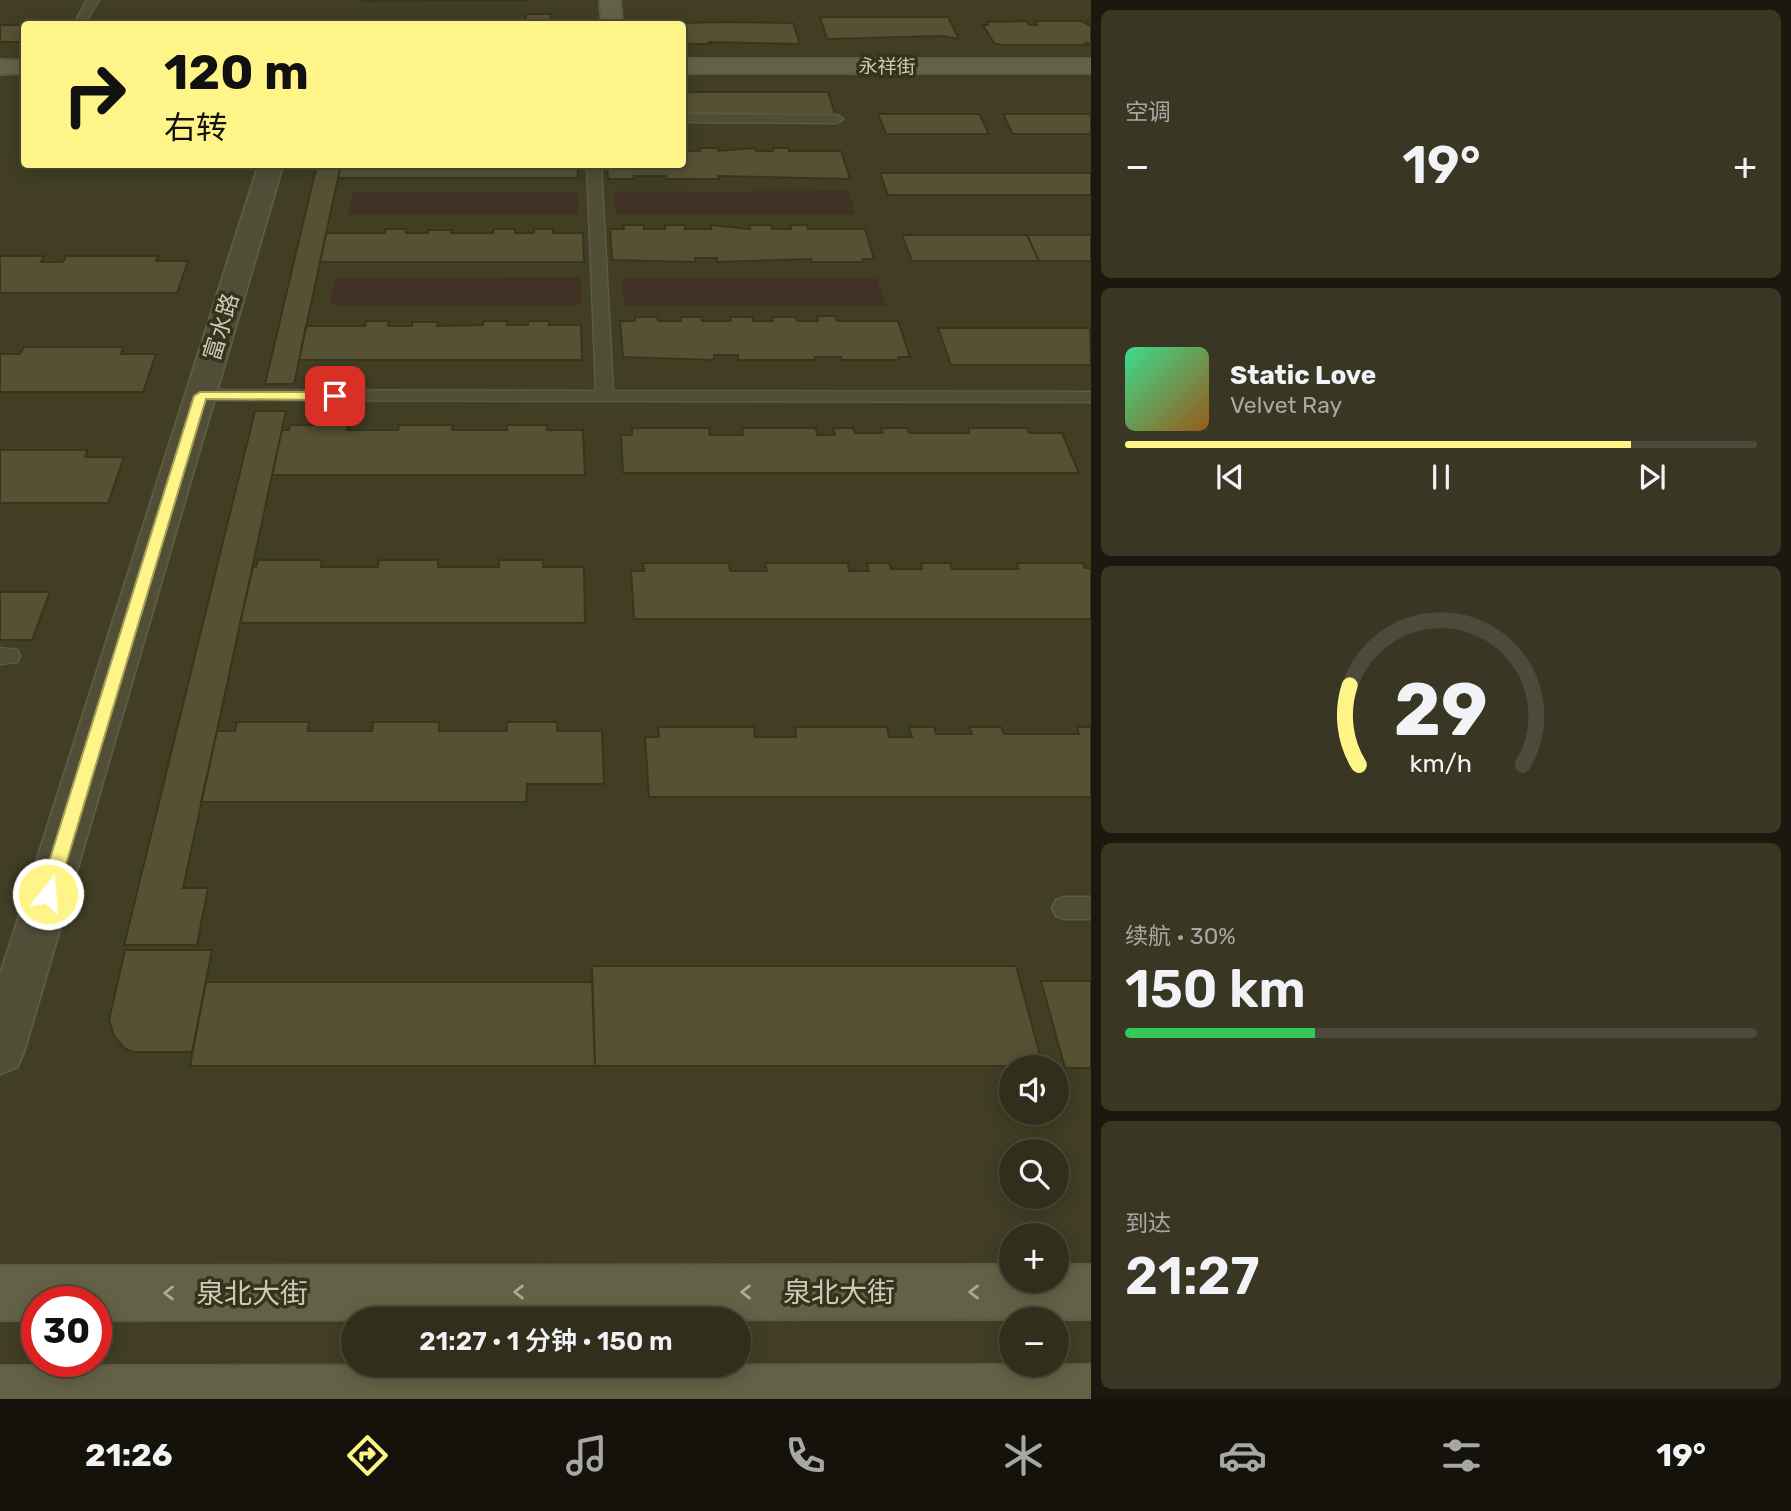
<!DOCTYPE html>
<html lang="zh">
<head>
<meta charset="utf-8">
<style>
  :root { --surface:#312e1b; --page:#393624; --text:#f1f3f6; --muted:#a8a8a3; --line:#4c4a3a; --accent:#fef487 }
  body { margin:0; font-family:Rubik,"Noto Sans SC",sans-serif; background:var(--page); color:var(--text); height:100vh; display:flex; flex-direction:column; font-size:26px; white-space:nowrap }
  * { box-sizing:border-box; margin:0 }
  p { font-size:23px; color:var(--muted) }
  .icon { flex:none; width:38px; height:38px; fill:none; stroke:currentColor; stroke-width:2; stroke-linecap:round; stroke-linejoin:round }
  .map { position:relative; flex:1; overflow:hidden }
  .side { display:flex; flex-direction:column; gap:10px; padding:10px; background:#1b190f; width:700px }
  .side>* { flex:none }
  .guide { position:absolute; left:21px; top:21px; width:665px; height:147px; border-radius:7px; box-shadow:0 4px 18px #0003,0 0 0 2px var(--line); background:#fef487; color:#111; overflow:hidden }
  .tools { position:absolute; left:999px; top:1055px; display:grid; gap:14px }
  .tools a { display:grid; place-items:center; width:70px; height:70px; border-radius:50%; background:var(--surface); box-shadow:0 4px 18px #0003,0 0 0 2px var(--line); font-size:35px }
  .speed { position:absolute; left:21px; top:1286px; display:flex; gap:14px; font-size:35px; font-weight:700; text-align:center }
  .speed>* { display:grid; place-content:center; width:91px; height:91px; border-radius:50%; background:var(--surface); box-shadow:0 4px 18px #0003,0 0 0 2px var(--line); line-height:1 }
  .speed .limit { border:10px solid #d22; background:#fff; color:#111 }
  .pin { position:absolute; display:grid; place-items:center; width:60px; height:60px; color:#fff; margin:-30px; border-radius:14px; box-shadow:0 4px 10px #0006 }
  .me { position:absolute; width:77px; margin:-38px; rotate:17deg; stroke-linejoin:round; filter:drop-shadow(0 0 5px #0008) }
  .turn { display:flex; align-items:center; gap:24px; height:147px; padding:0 28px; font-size:32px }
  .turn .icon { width:91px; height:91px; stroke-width:2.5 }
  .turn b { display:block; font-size:49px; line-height:60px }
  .big { font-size:52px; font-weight:600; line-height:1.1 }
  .side .card { flex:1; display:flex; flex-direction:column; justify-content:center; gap:10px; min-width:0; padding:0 24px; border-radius:10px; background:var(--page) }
  .side .dial { align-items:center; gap:0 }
  .dial svg { height:182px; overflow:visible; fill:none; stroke:var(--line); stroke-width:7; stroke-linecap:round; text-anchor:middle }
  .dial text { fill:var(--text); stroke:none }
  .song { display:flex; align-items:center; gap:21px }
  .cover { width:84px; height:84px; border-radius:10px; background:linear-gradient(135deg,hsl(150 70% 55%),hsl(30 70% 35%)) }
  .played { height:7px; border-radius:4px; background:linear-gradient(90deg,var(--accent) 80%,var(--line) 80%) }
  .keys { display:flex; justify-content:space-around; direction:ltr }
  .heat { display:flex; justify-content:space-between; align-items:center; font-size:38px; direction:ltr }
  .charge { height:10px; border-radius:5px; background:linear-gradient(90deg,#34c759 30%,var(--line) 0) }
  .trip { position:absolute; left:341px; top:1307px; width:410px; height:70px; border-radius:35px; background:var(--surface); box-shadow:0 4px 18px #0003,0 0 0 2px var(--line); font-weight:600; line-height:70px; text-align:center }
  .menu { display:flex; height:112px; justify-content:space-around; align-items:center; background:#14120b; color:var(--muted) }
  .menu .icon { width:49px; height:49px }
  .menu .current { color:var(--accent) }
  .menu b { font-size:32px; color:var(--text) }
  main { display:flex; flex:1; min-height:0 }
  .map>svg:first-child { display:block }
</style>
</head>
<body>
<main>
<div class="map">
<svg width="1091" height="1399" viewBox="0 0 1091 1399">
  <rect width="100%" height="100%" fill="#413e24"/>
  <path fill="#423226" d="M 849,191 L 856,215 L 616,215 L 614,192 Z
    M 353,192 L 578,192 L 579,215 L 348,215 Z
    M 581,277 L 581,305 L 330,305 L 335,278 Z
    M 622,278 L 877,278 L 886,306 L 624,306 Z"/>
  <path fill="#565132" stroke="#38351f" stroke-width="2" d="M 362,0 L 527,0 L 362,1 Z
    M 526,14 L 551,14 L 551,24 L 526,24 Z
    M 820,17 L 948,17 L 959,39 L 942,36 L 827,39 Z
    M 1027,21 L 1029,25 L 1037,25 L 1035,21 L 1081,21 L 1089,25 L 1087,21 L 1091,21 L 1091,43 L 1086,43 L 1088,45 L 1002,45 L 994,43 L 983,25 L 988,25 L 987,22 Z
    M 723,22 L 793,23 L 800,44 L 709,42 L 710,44 L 685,44 L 681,23 Z
    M 0,25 L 24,25 L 24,42 L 0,42 Z
    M 682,92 L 828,92 L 835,114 L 682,114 Z
    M 878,114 L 979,114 L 989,134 L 886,134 Z
    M 1003,114 L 1091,114 L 1091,134 L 1013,134 Z
    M 699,148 L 718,148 L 718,151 L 755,148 L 756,151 L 773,151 L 773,148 L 788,148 L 789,151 L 841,151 L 850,179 L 718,176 L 719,179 L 666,179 L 666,176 L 634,176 L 634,179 L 608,179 L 607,164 L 682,164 L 682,151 L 700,151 Z
    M 317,164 L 341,164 L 294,384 L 265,384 Z
    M 341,164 L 577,164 L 578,178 L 338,178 Z
    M 880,173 L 1091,173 L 1091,195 L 888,195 Z
    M 623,225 L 644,225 L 644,229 L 665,229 L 665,225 L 685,225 L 685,229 L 711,229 L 711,225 L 750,229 L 749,225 L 771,225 L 772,229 L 791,229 L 790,225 L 807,225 L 808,229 L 865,229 L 874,259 L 863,259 L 864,262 L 812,262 L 811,259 L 717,262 L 717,258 L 695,258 L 696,262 L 612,260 L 610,229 L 624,229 Z
    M 385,229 L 406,229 L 406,233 L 428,233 L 428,230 L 451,230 L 451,233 L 493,233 L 494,229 L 515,229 L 515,233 L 534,233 L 534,229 L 553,229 L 553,233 L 583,233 L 584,262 L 320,262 L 326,233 L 385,233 Z
    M 902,235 L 1027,235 L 1039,261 L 912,261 Z
    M 1027,235 L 1091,235 L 1091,261 L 1039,261 Z
    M 0,256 L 44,256 L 41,262 L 63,262 L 66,256 L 158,256 L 156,261 L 188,261 L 177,293 L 0,293 Z
    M 817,316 L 835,316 L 837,321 L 898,321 L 910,357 L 898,357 L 899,360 L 842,360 L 841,357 L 815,357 L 815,360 L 738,360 L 738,355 L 714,355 L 714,360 L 623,357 L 620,321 L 635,321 L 635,317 L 657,317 L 658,321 L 681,321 L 680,317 L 702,317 L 702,321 L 731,321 L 730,317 L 752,317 L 753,321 L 773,321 L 772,317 L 796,317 L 797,321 L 818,321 Z
    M 366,321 L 389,321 L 388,326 L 412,326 L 412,322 L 438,322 L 437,326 L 483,325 L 484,321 L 507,321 L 507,325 L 528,325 L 528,321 L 549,321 L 549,325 L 581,325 L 582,360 L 299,360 L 306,326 L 365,326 Z
    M 938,328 L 1090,328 L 1091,365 L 951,365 Z
    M 24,347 L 123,347 L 121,354 L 156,354 L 143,392 L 0,392 L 0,354 L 20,354 Z
    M 255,411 L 286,411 L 183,888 L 208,888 L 197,945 L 124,945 Z
    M 290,425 L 348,425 L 347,430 L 398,430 L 399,425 L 453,425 L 452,430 L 507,430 L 507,425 L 547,425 L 547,430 L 583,430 L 585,475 L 272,475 L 282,430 L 289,430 Z
    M 632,428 L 709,428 L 710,435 L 743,435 L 742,428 L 816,428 L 817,435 L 835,435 L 833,428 L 853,428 L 855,433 L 883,433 L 881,428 L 908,428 L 909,433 L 969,433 L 968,428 L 1027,428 L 1029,433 L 1062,433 L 1079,473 L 623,473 L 621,435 L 632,435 Z
    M 0,450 L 88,450 L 85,457 L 124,457 L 108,503 L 0,503 Z
    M 258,560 L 322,560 L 321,567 L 378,567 L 379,560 L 438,560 L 438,567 L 499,567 L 499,560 L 543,560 L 543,567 L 584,567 L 585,623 L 240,623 L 253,567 L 256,567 Z
    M 643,563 L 729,563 L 730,571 L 767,571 L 765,563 L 848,563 L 849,571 L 869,571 L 867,563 L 889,563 L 891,569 L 922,569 L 921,563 L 950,563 L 952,569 L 1019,569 L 1016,563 L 1083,563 L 1085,568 L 1091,568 L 1091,619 L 634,619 L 631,571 L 644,571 Z
    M 0,592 L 50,592 L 32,640 L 0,640 Z
    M 237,722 L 309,722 L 308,731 L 372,731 L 373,722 L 439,722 L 439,731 L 507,731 L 507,722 L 557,722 L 557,731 L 602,731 L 604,784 L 527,784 L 526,802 L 201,802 L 217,731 L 235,731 Z
    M 658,727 L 754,727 L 755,737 L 796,737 L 795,727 L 887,727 L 889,737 L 912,737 L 909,727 L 934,727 L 936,734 L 972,734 L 969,727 L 1001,727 L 1004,734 L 1079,734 L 1077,727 L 1091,727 L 1091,797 L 649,797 L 645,737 L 659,737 Z
    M 125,950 L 212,950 L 192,1052 L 133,1052 L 124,1048 L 114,1036 L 109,1020 Z
    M 592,966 L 1016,966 L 1043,1066 L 595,1066 Z
    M 1041,981 L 1091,981 L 1091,1068 L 1065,1068 Z
    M 206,982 L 592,982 L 595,1066 L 190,1066 Z"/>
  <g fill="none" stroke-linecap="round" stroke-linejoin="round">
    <defs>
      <path id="lane" d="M 87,0 L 99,0 L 84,24 L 74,24 Z
        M 682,114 L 837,115 L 843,119 L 837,123 L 682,122 Z
        M 587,164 L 601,164 L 613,391 L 1091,392 L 1091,402 L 200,400 L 192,395 L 200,390 L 596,391 Z
        M 0,648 L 17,650 L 20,656 L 17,662 L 0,664 Z
        M 1064,897 L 1091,897 L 1091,919 L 1064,919 L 1056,916 L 1052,908 L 1056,900 Z"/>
      <path id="street" d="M 259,164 L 283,164 L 24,1051 L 17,1067 L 0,1074 L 0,976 Z"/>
      <path id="secondary" d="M 600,0 L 620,0 L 622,24 L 602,24 Z
        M 682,59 L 1091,59 L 1091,73 L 682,73 Z
        M 0,60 L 24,61 L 24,73 L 0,74 Z
        M 1012,1265 L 1012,1281 L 1057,1281 L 1057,1265 L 1091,1265 L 1091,1319 L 96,1320 L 96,1302 L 37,1302 L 37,1320 L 0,1320 L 0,1266 Z
        M 1057,1365 L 1091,1365 L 1091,1399 L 0,1399 L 0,1366 Z"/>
    </defs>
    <use href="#lane" stroke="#5d5a45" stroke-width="3"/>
    <use href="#street" stroke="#5d5a45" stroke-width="4"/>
    <use href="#secondary" stroke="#5d5a45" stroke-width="4"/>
    <use href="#lane" fill="#514e38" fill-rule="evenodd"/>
    <use href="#street" fill="#514e38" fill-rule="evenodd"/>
    <use href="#secondary" fill="#646246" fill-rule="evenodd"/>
  </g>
  <defs><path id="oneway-chevron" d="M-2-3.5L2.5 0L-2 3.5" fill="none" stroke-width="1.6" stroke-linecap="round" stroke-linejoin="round" transform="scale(1.75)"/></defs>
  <g stroke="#acab94">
    <use href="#oneway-chevron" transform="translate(519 1292) rotate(180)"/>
    <use href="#oneway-chevron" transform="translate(746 1292) rotate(180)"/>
    <use href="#oneway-chevron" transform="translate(974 1292) rotate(180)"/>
    <use href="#oneway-chevron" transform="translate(169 1293) rotate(180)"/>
  </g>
  <path fill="#fef487" stroke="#a59f58" stroke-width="2" d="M 200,392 L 335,392 L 342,396 L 335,400 L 206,399 L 57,894 L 54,899 L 48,902 L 42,899 L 39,894 L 194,396 Z"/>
  <g text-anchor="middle" stroke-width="7" stroke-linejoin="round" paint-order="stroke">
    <g font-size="19" fill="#cbcab5" stroke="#36331d">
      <text x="887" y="73">永祥街</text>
    </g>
    <g font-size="23" fill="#cbcab5" stroke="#36331d">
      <text transform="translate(221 327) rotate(-73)" y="8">富水路</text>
    </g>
    <g font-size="28" fill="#cbcab5" stroke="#36331d">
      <text x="839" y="1302">泉北大街</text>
      <text x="252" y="1303">泉北大街</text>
    </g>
  </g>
</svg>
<div class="tools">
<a><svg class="icon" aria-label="sound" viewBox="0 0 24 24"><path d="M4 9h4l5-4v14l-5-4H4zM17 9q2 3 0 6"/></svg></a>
<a><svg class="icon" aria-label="search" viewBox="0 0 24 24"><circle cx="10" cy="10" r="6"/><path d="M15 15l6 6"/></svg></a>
<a>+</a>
<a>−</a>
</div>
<div class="speed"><div class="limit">30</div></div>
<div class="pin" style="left:335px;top:396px;background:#d93025"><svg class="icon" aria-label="arrive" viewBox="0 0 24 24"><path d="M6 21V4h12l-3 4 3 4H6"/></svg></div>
<svg class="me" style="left:48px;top:894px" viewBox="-20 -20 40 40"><circle r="17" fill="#fef487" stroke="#fff" stroke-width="3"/><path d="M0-11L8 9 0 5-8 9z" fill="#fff"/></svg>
<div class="trip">21:27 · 1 分钟 · 150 m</div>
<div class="guide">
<div class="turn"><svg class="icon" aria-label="right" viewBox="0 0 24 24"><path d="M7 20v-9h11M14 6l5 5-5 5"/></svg><div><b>120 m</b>右转</div></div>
</div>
</div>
<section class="side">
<div class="card"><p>空调</p>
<div class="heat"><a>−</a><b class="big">19°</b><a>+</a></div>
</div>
<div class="card">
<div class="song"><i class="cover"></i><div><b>Static Love</b><p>Velvet Ray</p></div></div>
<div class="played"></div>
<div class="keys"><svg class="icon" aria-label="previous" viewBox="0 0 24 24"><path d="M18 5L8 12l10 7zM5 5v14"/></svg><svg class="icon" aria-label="pause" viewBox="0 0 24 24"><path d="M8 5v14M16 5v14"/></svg><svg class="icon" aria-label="next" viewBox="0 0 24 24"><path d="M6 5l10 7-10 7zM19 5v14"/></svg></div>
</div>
<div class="card dial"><svg viewBox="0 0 100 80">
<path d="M14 69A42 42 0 1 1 86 69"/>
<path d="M14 69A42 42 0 0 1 10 34" stroke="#fef487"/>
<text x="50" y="56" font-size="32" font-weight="700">29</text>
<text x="50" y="72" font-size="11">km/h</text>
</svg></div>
<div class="card"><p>续航 · 30%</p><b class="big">150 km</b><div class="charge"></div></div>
<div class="card"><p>到达</p><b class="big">21:27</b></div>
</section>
</main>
<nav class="menu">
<b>21:26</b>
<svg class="icon current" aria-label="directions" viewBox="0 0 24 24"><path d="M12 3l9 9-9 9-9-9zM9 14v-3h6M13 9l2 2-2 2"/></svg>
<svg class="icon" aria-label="music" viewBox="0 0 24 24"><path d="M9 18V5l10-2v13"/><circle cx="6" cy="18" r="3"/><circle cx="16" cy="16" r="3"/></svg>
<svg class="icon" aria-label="phone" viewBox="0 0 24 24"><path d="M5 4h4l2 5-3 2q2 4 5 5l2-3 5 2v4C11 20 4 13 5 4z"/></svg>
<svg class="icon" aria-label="climate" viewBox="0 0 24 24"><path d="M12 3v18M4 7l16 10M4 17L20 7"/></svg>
<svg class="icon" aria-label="car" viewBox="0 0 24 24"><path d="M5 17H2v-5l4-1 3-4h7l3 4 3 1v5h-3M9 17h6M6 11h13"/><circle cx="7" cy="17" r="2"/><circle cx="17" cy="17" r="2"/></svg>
<svg class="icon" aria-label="filters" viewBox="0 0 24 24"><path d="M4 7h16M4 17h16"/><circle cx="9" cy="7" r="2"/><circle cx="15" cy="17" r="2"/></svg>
<b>19°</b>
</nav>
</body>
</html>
